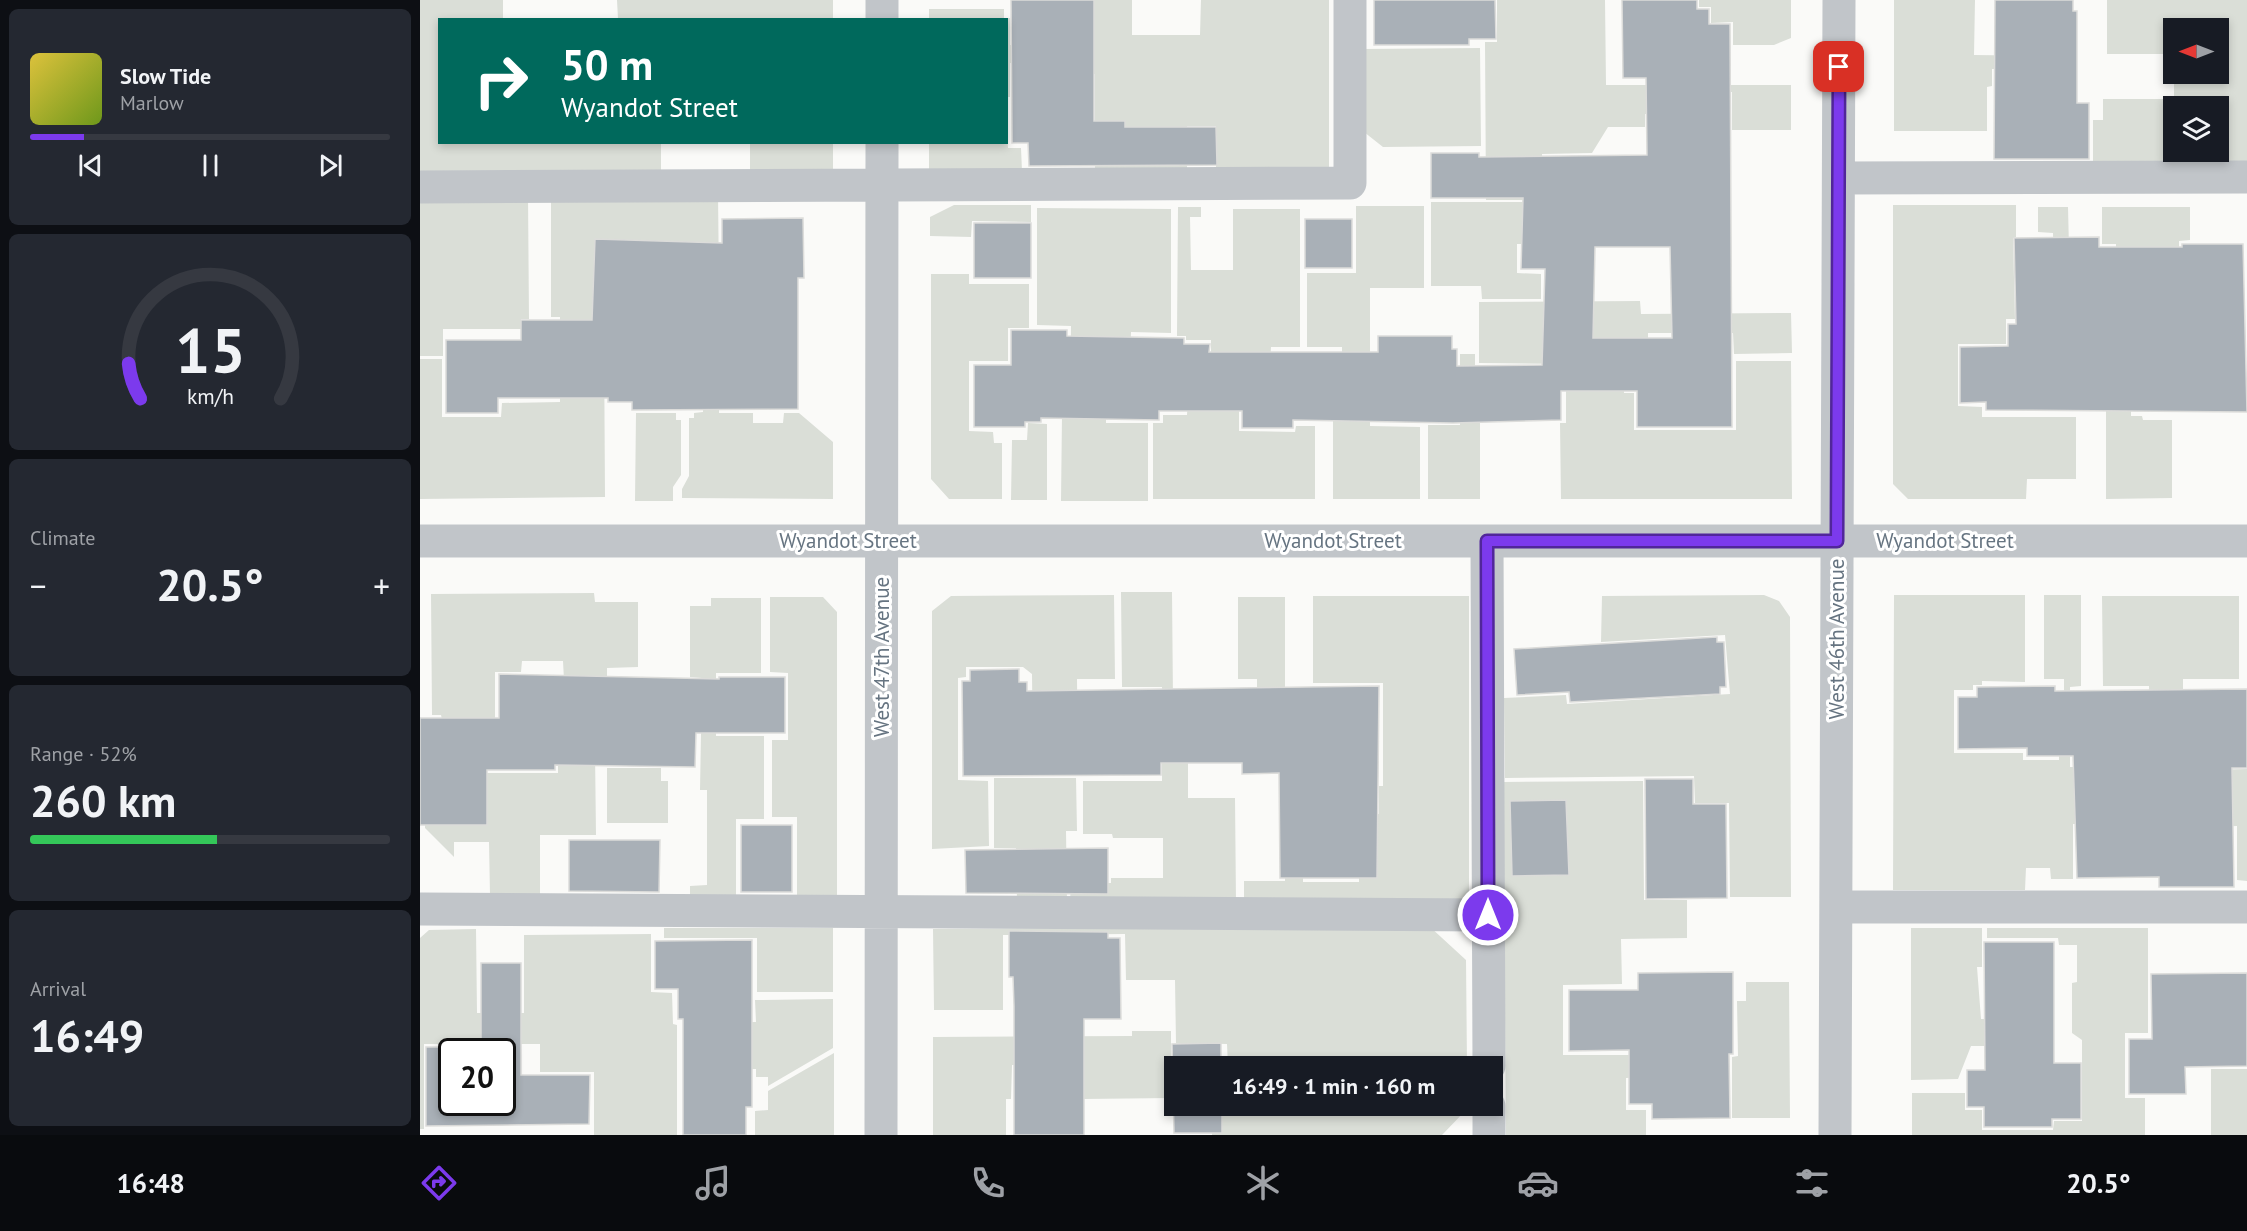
<!DOCTYPE html>
<html lang="en">
<head>
<meta charset="utf-8">
<style>
  :root { --surface:#171b24; --page:#242831; --text:#f1f3f6; --muted:#9ea1a6; --line:#363941; --accent:#7c3aed }
  body { margin:0; font-family:"PT Sans",sans-serif; background:var(--page); color:var(--text); height:100vh; display:flex; flex-direction:column; font-size:22px; white-space:nowrap }
  * { box-sizing:border-box; margin:0 }
  p { font-size:20px; color:var(--muted) }
  .icon { flex:none; width:33px; height:33px; fill:none; stroke:currentColor; stroke-width:2; stroke-linecap:round; stroke-linejoin:round }
  .map { position:relative; flex:1; overflow:hidden }
  .details { display:flex; flex-direction:column; gap:9px; padding:9px; background:#0d0f14; width:420px }
  .details>* { flex:none }
  .guide { position:absolute; left:18px; top:18px; width:570px; height:126px; border-radius:0px; box-shadow:0 3px 9px #0003; background:#00695c; color:#fff; overflow:hidden }
  .needle { width:39px; rotate:270deg }
  .tools { position:absolute; left:1743px; top:18px; display:grid; gap:12px }
  .tools a { display:grid; place-items:center; width:66px; height:66px; border-radius:0px; background:var(--surface); box-shadow:0 3px 9px #0003; font-size:30px }
  .speed { position:absolute; left:18px; top:1038px; display:flex; gap:12px; font-size:30px; font-weight:700; text-align:center }
  .speed>* { display:grid; place-content:center; width:78px; height:78px; border-radius:50%; background:var(--surface); box-shadow:0 3px 9px #0003; line-height:1 }
  .speed .limit { border:3px solid #111; border-radius:9px; background:#fff; color:#111 }
  .pin { position:absolute; display:grid; place-items:center; width:51px; height:51px; color:#fff; margin:-26px; border-radius:12px; box-shadow:0 3px 9px #0006 }
  .me { position:absolute; width:66px; margin:-33px; rotate:0deg; stroke-linejoin:round; filter:drop-shadow(0 0 4px #0008) }
  .turn { display:flex; align-items:center; gap:21px; height:126px; padding:0 24px; font-size:27px }
  .turn .icon { width:78px; height:78px; stroke-width:2.5 }
  .turn b { display:block; font-size:42px; line-height:51px }
  .big { font-size:45px; font-weight:700; line-height:1.1 }
  .details .widget { flex:1; display:flex; flex-direction:column; justify-content:center; gap:9px; min-width:0; padding:0 21px; border-radius:9px; background:var(--page) }
  .details .dial { align-items:center; gap:0 }
  .dial svg { height:156px; overflow:visible; fill:none; stroke:var(--line); stroke-width:7; stroke-linecap:round; text-anchor:middle }
  .dial text { fill:var(--text); stroke:none }
  .song { display:flex; align-items:center; gap:18px }
  .cover { width:72px; height:72px; border-radius:9px; background:linear-gradient(135deg,hsl(50 70% 55%),hsl(80 70% 35%)) }
  .played { height:6px; border-radius:3px; background:linear-gradient(90deg,var(--accent) 15%,var(--line) 15%) }
  .keys { display:flex; justify-content:space-around; direction:ltr }
  .heat { display:flex; justify-content:space-between; align-items:center; font-size:33px; direction:ltr }
  .charge { height:9px; border-radius:4px; background:linear-gradient(90deg,#34c759 52%,var(--line) 0) }
  .trip { position:absolute; left:744px; top:1056px; width:339px; height:60px; border-radius:0px; background:var(--surface); box-shadow:0 3px 9px #0003; font-weight:700; line-height:60px; text-align:center }
  .tabs { display:flex; height:96px; justify-content:space-around; align-items:center; background:#090b0e; color:var(--muted) }
  .tabs .icon { width:42px; height:42px }
  .tabs .active { color:var(--accent) }
  .tabs b { font-size:27px; color:var(--text) }
  main { display:flex; flex:1; min-height:0 }
  .map>svg:first-child { display:block }
</style>
</head>
<body>
<main>
<section class="details">
<div class="widget">
<div class="song"><i class="cover"></i><div><b>Slow Tide</b><p>Marlow</p></div></div>
<div class="played"></div>
<div class="keys"><svg class="icon" aria-label="previous" viewBox="0 0 24 24"><path d="M18 5L8 12l10 7zM5 5v14"/></svg><svg class="icon" aria-label="pause" viewBox="0 0 24 24"><path d="M8 5v14M16 5v14"/></svg><svg class="icon" aria-label="next" viewBox="0 0 24 24"><path d="M6 5l10 7-10 7zM19 5v14"/></svg></div>
</div>
<div class="widget dial"><svg viewBox="0 0 100 80">
<path d="M14 69A42 42 0 1 1 86 69"/>
<path d="M14 69A42 42 0 0 1 8 51" stroke="#7c3aed"/>
<text x="50" y="56" font-size="32" font-weight="700">15</text>
<text x="50" y="72" font-size="11">km/h</text>
</svg></div>
<div class="widget"><p>Climate</p>
<div class="heat"><a>−</a><b class="big">20.5°</b><a>+</a></div>
</div>
<div class="widget"><p>Range · 52%</p><b class="big">260 km</b><div class="charge"></div></div>
<div class="widget"><p>Arrival</p><b class="big">16:49</b></div>
</section>
<div class="map">
<svg width="1827" height="1135" viewBox="0 0 1827 1135">
  <rect width="100%" height="100%" fill="#fafaf8"/>
  <path fill="#daded7" fill-rule="evenodd" d="M 0,0 L 83,0 L 83,19 L 20,20 L 20,142 L 241,143 L 241,170 L 0,171 Z
    M 197,0 L 413,0 L 413,19 L 198,19 Z
    M 669,0 L 712,0 L 712,35 L 780,35 L 781,0 L 909,0 L 909,171 L 796,171 L 796,126 L 767,126 L 767,171 L 675,171 L 675,74 L 649,74 L 649,63 L 590,63 L 590,97 L 587,97 L 586,20 L 509,19 L 509,9 L 584,9 L 584,18 L 590,18 L 590,45 L 650,45 Z
    M 1077,0 L 1185,0 L 1186,85 L 1371,85 L 1371,130 L 1312,130 L 1312,92 L 1237,92 L 1237,114 L 1225,114 L 1225,127 L 1188,127 L 1172,153 L 1122,154 L 1122,200 L 1066,200 L 1065,42 L 1077,42 Z
    M 1279,0 L 1371,0 L 1371,38 L 1354,45 L 1313,45 L 1313,22 L 1291,23 L 1291,7 L 1279,7 Z
    M 1474,0 L 1555,0 L 1554,55 L 1625,56 L 1625,69 L 1572,69 L 1572,86 L 1567,87 L 1567,131 L 1474,131 Z
    M 1687,0 L 1827,0 L 1827,169 L 1673,170 L 1673,120 L 1683,120 L 1683,99 L 1754,99 L 1754,74 L 1798,74 L 1798,28 L 1754,28 L 1753,54 L 1687,54 ZM 1754,106 L 1798,106 L 1798,152 L 1754,152 Z
    M 1060,48 L 1061,146 L 963,147 L 944,132 L 943,49 Z
    M 587,122 L 588,148 L 601,148 L 602,171 L 509,172 L 509,143 L 586,142 Z
    M 330,143 L 413,143 L 413,173 L 330,173 Z
    M 298,194 L 299,282 L 184,335 L 185,497 L 0,499 L 0,359 L 22,359 L 22,417 L 81,417 L 82,403 L 140,402 L 140,317 L 131,317 L 131,195 Z
    M 0,195 L 108,195 L 109,319 L 101,319 L 101,329 L 23,329 L 23,356 L 0,356 Z
    M 1011,202 L 1231,202 L 1218,244 L 1097,244 L 1097,273 L 1121,274 L 1121,299 L 1062,299 L 1061,286 L 1011,286 Z
    M 534,205 L 611,205 L 611,222 L 552,221 L 551,237 L 510,236 L 510,217 Z
    M 1473,205 L 1596,205 L 1596,237 L 1593,238 L 1595,319 L 1586,319 L 1586,344 L 1538,344 L 1538,406 L 1562,407 L 1562,417 L 1656,417 L 1656,479 L 1607,479 L 1606,499 L 1488,499 L 1473,484 Z
    M 936,206 L 1004,206 L 1004,288 L 950,288 L 950,426 L 1000,427 L 1000,499 L 913,499 L 913,411 L 922,411 L 922,347 L 887,347 L 887,273 L 936,273 Z
    M 758,207 L 781,207 L 781,217 L 770,217 L 771,270 L 813,270 L 813,209 L 880,209 L 880,347 L 851,347 L 850,362 L 819,362 L 819,431 L 875,432 L 876,426 L 895,426 L 895,499 L 733,499 L 733,423 L 743,423 L 743,415 L 767,415 L 768,398 L 791,397 L 791,340 L 766,340 L 766,336 L 757,336 Z
    M 1618,207 L 1648,207 L 1649,248 L 1696,277 L 1696,244 L 1682,244 L 1682,207 L 1770,207 L 1770,240 L 1759,241 L 1760,400 L 1634,286 L 1633,233 L 1618,232 Z
    M 617,208 L 751,209 L 751,333 L 711,332 L 710,356 L 686,357 L 686,423 L 728,423 L 728,501 L 641,501 L 642,415 L 650,414 L 651,326 L 617,325 Z
    M 511,274 L 549,274 L 549,284 L 609,284 L 609,328 L 588,328 L 588,361 L 549,361 L 549,431 L 573,432 L 574,443 L 582,443 L 582,499 L 529,499 L 511,479 Z
    M 1220,301 L 1221,314 L 1371,313 L 1372,353 L 1314,354 L 1313,333 L 1228,333 L 1228,365 L 1059,363 L 1059,302 Z
    M 1040,354 L 1055,354 L 1055,367 L 1060,367 L 1060,499 L 1008,499 L 1008,425 L 1040,425 Z
    M 283,358 L 299,358 L 299,413 L 333,413 L 333,423 L 363,423 L 364,413 L 379,413 L 413,442 L 413,499 L 262,498 L 262,489 L 269,476 L 269,418 L 274,418 L 274,413 L 283,412 Z
    M 1316,361 L 1371,361 L 1372,499 L 1141,499 L 1140,423 L 1146,423 L 1146,386 L 1204,386 L 1204,393 L 1214,393 L 1214,430 L 1316,430 Z
    M 1686,411 L 1711,411 L 1711,416 L 1722,416 L 1723,420 L 1752,420 L 1752,498 L 1686,499 Z
    M 216,413 L 256,413 L 256,420 L 261,420 L 261,475 L 253,487 L 253,501 L 215,501 Z
    M 608,423 L 627,424 L 627,500 L 591,500 L 592,440 L 607,440 Z
    M 701,592 L 752,592 L 753,701 L 768,702 L 768,798 L 815,798 L 816,903 L 650,902 L 651,883 L 691,883 L 691,878 L 743,878 L 743,838 L 693,838 L 692,834 L 663,834 L 663,781 L 742,781 L 742,687 L 702,687 Z
    M 174,593 L 175,602 L 218,602 L 218,667 L 187,668 L 187,747 L 144,680 L 143,661 L 102,661 L 101,672 L 75,672 L 75,751 L 84,751 L 84,770 L 33,770 L 21,715 L 12,715 L 11,594 Z
    M 694,595 L 695,679 L 657,679 L 658,773 L 613,773 L 612,674 L 603,667 L 546,667 L 546,677 L 538,678 L 538,780 L 568,781 L 569,846 L 512,849 L 512,611 L 531,596 Z
    M 1344,595 L 1359,601 L 1370,617 L 1371,897 L 1310,897 L 1309,803 L 1275,803 L 1274,776 L 1085,778 L 1084,698 L 1146,695 L 1147,704 L 1310,694 L 1305,635 L 1181,642 L 1182,596 Z
    M 1474,595 L 1605,595 L 1605,682 L 1562,681 L 1562,685 L 1553,685 L 1553,690 L 1534,690 L 1534,753 L 1603,753 L 1603,760 L 1639,760 L 1639,734 L 1644,733 L 1644,679 L 1624,679 L 1624,595 L 1661,595 L 1661,686 L 1650,687 L 1650,767 L 1724,767 L 1724,824 L 1653,824 L 1653,879 L 1631,879 L 1630,868 L 1606,868 L 1605,890 L 1473,890 Z
    M 893,596 L 1049,596 L 1049,904 L 824,904 L 824,881 L 865,881 L 865,826 L 883,711 L 883,882 L 939,882 L 939,819 L 926,814 L 959,814 L 959,786 L 963,786 L 963,683 L 893,683 Z
    M 1682,596 L 1819,596 L 1819,679 L 1763,679 L 1763,750 L 1730,729 L 1729,686 L 1683,686 Z
    M 350,597 L 403,597 L 417,612 L 417,900 L 377,900 L 377,817 L 352,817 L 352,740 L 368,740 L 368,673 L 350,672 Z
    M 818,597 L 865,597 L 865,694 L 837,694 L 837,679 L 818,679 Z
    M 291,598 L 341,598 L 341,673 L 296,673 L 296,736 L 344,736 L 344,819 L 316,819 L 316,901 L 270,901 L 270,886 L 287,885 L 287,790 L 280,790 L 282,678 L 270,677 L 270,606 L 291,606 Z
    M 138,751 L 175,751 L 176,835 L 120,835 L 120,895 L 70,895 L 69,842 L 34,842 L 34,857 L 5,828 L 5,785 L 32,773 L 138,773 Z
    M 187,768 L 241,768 L 241,781 L 248,781 L 248,823 L 187,823 Z
    M 1827,769 L 1827,881 L 1817,880 L 1817,826 L 1787,827 L 1787,770 Z
    M 574,778 L 656,778 L 657,831 L 646,831 L 647,901 L 597,901 L 596,848 L 574,848 Z
    M 1223,781 L 1224,900 L 1267,900 L 1267,938 L 1201,939 L 1202,984 L 1143,985 L 1143,1055 L 1211,1055 L 1227,1077 L 1206,1078 L 1206,1110 L 1226,1110 L 1226,1135 L 1086,1135 L 1083,782 Z
    M 1009,926 L 1046,960 L 1047,1066 L 808,1066 L 807,1044 L 756,1043 L 755,980 L 706,980 L 705,934 L 583,935 L 583,1010 L 514,1010 L 513,929 Z
    M 244,928 L 413,928 L 413,992 L 337,992 L 337,938 L 244,938 Z
    M 1491,928 L 1562,928 L 1562,967 L 1557,967 L 1561,1019 L 1590,1019 L 1590,1046 L 1551,1046 L 1538,1079 L 1491,1080 Z
    M 1567,928 L 1728,928 L 1728,1033 L 1705,1033 L 1705,1098 L 1725,1098 L 1725,1135 L 1492,1135 L 1492,1093 L 1545,1093 L 1545,1110 L 1562,1110 L 1562,1130 L 1633,1130 L 1634,1121 L 1662,1121 L 1662,1040 L 1652,1033 L 1652,983 L 1657,982 L 1657,945 L 1639,945 L 1638,938 L 1567,938 Z
    M 56,929 L 57,1013 L 104,1013 L 104,935 L 231,934 L 231,992 L 252,993 L 253,1024 L 257,1025 L 257,1135 L 174,1135 L 174,1072 L 120,1072 L 120,1044 L 4,1044 L 4,1129 L 0,1129 L 0,938 L 9,930 Z
    M 1326,982 L 1369,982 L 1370,1118 L 1312,1118 L 1312,1057 L 1318,1056 L 1317,1001 L 1326,1001 Z
    M 413,999 L 413,1048 L 348,1086 L 348,1077 L 336,1077 L 336,1069 L 329,1069 L 263,1023 L 336,1022 L 335,1000 Z
    M 712,1031 L 751,1031 L 751,1098 L 664,1099 L 664,1065 L 592,1065 L 591,1099 L 586,1099 L 586,1135 L 513,1135 L 513,1037 L 712,1036 Z
    M 414,1053 L 414,1135 L 335,1135 L 335,1111 L 348,1110 L 348,1091 Z
    M 1791,1069 L 1827,1069 L 1827,1135 L 1791,1135 Z
    M 792,1106 L 1047,1106 L 1047,1109 L 1022,1135 L 792,1135 Z"/>
  <path fill="#a9b0b7" stroke="#dcdcda" stroke-width="1.5" fill-rule="evenodd" d="M 591,0 L 674,0 L 674,121 L 705,121 L 705,127 L 796,127 L 797,165 L 609,166 L 608,143 L 592,143 Z
    M 954,0 L 1075,0 L 1076,39 L 1049,39 L 1049,45 L 954,45 Z
    M 1202,0 L 1277,0 L 1277,9 L 1289,9 L 1289,24 L 1310,24 L 1312,427 L 1217,427 L 1217,391 L 1141,391 L 1141,420 L 1033,423 L 873,420 L 873,428 L 822,428 L 822,411 L 739,411 L 739,420 L 621,418 L 621,422 L 605,422 L 605,427 L 554,427 L 554,365 L 591,365 L 591,330 L 647,330 L 647,336 L 764,338 L 764,344 L 790,344 L 789,352 L 958,352 L 958,336 L 1032,336 L 1032,349 L 1037,349 L 1037,366 L 1122,365 L 1125,269 L 1101,269 L 1103,198 L 1011,198 L 1011,153 L 1059,153 L 1059,157 L 1227,155 L 1226,78 L 1203,78 ZM 1175,247 L 1250,247 L 1252,338 L 1173,338 Z
    M 1575,0 L 1653,0 L 1653,11 L 1657,11 L 1657,103 L 1669,103 L 1669,159 L 1574,159 Z
    M 383,218 L 384,278 L 378,278 L 378,409 L 212,410 L 212,402 L 188,402 L 188,398 L 78,398 L 78,413 L 26,413 L 26,340 L 101,340 L 101,320 L 172,320 L 175,239 L 302,243 L 302,219 Z
    M 885,219 L 932,219 L 932,268 L 885,268 Z
    M 554,223 L 611,223 L 611,278 L 554,278 Z
    M 1679,237 L 1679,247 L 1762,247 L 1762,244 L 1823,244 L 1827,412 L 1566,410 L 1566,402 L 1540,403 L 1540,347 L 1588,346 L 1588,324 L 1596,324 L 1594,238 Z
    M 1297,637 L 1297,642 L 1304,642 L 1306,687 L 1300,687 L 1300,694 L 1150,702 L 1149,692 L 1097,695 L 1094,649 Z
    M 599,669 L 599,682 L 607,682 L 607,691 L 959,686 L 957,878 L 860,878 L 859,773 L 822,774 L 822,763 L 741,763 L 741,775 L 543,776 L 542,681 L 550,681 L 550,670 Z
    M 79,674 L 299,679 L 299,677 L 365,677 L 365,733 L 276,733 L 275,767 L 135,765 L 135,770 L 67,770 L 67,825 L 0,825 L 0,718 L 79,718 Z
    M 1635,686 L 1635,691 L 1827,689 L 1827,768 L 1812,768 L 1814,887 L 1739,887 L 1739,877 L 1657,878 L 1653,756 L 1607,756 L 1607,748 L 1538,749 L 1538,697 L 1557,697 L 1557,687 Z
    M 1225,779 L 1273,779 L 1273,804 L 1306,804 L 1307,898 L 1226,899 Z
    M 1146,800 L 1149,875 L 1092,876 L 1090,801 Z
    M 321,825 L 372,825 L 372,892 L 321,892 Z
    M 149,840 L 240,840 L 239,892 L 149,891 Z
    M 688,848 L 688,894 L 546,893 L 545,850 Z
    M 589,931 L 688,932 L 688,938 L 700,938 L 701,1019 L 664,1019 L 664,1135 L 594,1135 L 594,1006 L 593,977 L 589,977 Z
    M 332,940 L 332,1107 L 326,1107 L 326,1135 L 263,1135 L 263,1019 L 258,1019 L 258,989 L 235,989 L 235,941 Z
    M 1564,942 L 1634,942 L 1634,1063 L 1661,1063 L 1661,1119 L 1632,1119 L 1632,1127 L 1564,1127 L 1564,1107 L 1547,1107 L 1547,1070 L 1565,1070 Z
    M 61,963 L 101,963 L 101,1075 L 170,1075 L 169,1124 L 6,1126 L 6,1047 L 61,1047 ZM 32,1052 L 82,1052 L 82,1102 L 32,1102 Z
    M 1313,972 L 1313,1054 L 1309,1054 L 1310,1118 L 1232,1119 L 1232,1104 L 1209,1104 L 1209,1050 L 1149,1051 L 1149,990 L 1218,990 L 1218,973 Z
    M 1827,973 L 1827,1066 L 1765,1067 L 1766,1094 L 1709,1094 L 1709,1039 L 1732,1039 L 1731,974 Z
    M 801,1043 L 801,1066 L 754,1066 L 754,1106 L 802,1106 L 802,1133 L 754,1133 L 752,1044 Z"/>
  <g fill="none" stroke-linecap="round" stroke-linejoin="round">
    <path stroke="#c1c5c9" stroke-width="33" d="M 462,0 L 462,20
      M 1419,178 L 1827,177
      M 0,187 L 930,183 L 930,0
      M 0,541 L 1827,541
      M 1067,541 L 1069,1066
      M 1416,907 L 1827,907
      M 0,909 L 1068,915
      M 1069,1106 L 1069,1135
      M 461,1135 L 462,142
      M 1415,1135 L 1419,0"/>
  </g>
  <g fill="none" stroke-linecap="round" stroke-linejoin="round">
    <defs>
      <path id="route" d="M 1068,915 L 1067,541 L 1417,541 L 1419,67"/>
    </defs>
    <use href="#route" stroke="#51269a" stroke-width="15"/>
    <use href="#route" stroke="#7c3aed" stroke-width="10"/>
  </g>
  <g text-anchor="middle" stroke-width="6" stroke-linejoin="round" paint-order="stroke">
    <g font-size="21" fill="#667481" stroke="#fff">
      <text x="428" y="548">Wyandot Street</text>
      <text x="913" y="548">Wyandot Street</text>
      <text x="1525" y="548">Wyandot Street</text>
      <text transform="translate(1417 639) rotate(-90)" y="7">West 46th Avenue</text>
      <text transform="translate(462 657) rotate(-90)" y="7">West 47th Avenue</text>
    </g>
  </g>
</svg>
<div class="tools">
<a><svg class="needle" viewBox="-14 -14 28 28"><path d="M0-13l5 13h-10z" fill="#e53935"/><path d="M0 13l5-13h-10z" fill="#9ea1a6"/></svg></a>
<a><svg class="icon" aria-label="layers" viewBox="0 0 24 24"><path d="M12 4l9 5-9 5-9-5zM3 14l9 5 9-5"/></svg></a>
</div>
<div class="speed"><div class="limit">20</div></div>
<div class="pin" style="left:1419px;top:67px;background:#d93025"><svg class="icon" aria-label="arrive" viewBox="0 0 24 24"><path d="M6 21V4h12l-3 4 3 4H6"/></svg></div>
<svg class="me" style="left:1068px;top:915px" viewBox="-20 -20 40 40"><circle r="17" fill="#7c3aed" stroke="#fff" stroke-width="3"/><path d="M0-11L8 9 0 5-8 9z" fill="#fff"/></svg>
<div class="trip">16:49 · 1 min · 160 m</div>
<div class="guide">
<div class="turn"><svg class="icon" aria-label="right" viewBox="0 0 24 24"><path d="M7 20v-9h11M14 6l5 5-5 5"/></svg><div><b>50 m</b>Wyandot Street</div></div>
</div>
</div>
</main>
<nav class="tabs">
<b>16:48</b>
<svg class="icon active" aria-label="directions" viewBox="0 0 24 24"><path d="M12 3l9 9-9 9-9-9zM9 14v-3h6M13 9l2 2-2 2"/></svg>
<svg class="icon" aria-label="music" viewBox="0 0 24 24"><path d="M9 18V5l10-2v13"/><circle cx="6" cy="18" r="3"/><circle cx="16" cy="16" r="3"/></svg>
<svg class="icon" aria-label="phone" viewBox="0 0 24 24"><path d="M5 4h4l2 5-3 2q2 4 5 5l2-3 5 2v4C11 20 4 13 5 4z"/></svg>
<svg class="icon" aria-label="climate" viewBox="0 0 24 24"><path d="M12 3v18M4 7l16 10M4 17L20 7"/></svg>
<svg class="icon" aria-label="car" viewBox="0 0 24 24"><path d="M5 17H2v-5l4-1 3-4h7l3 4 3 1v5h-3M9 17h6M6 11h13"/><circle cx="7" cy="17" r="2"/><circle cx="17" cy="17" r="2"/></svg>
<svg class="icon" aria-label="filters" viewBox="0 0 24 24"><path d="M4 7h16M4 17h16"/><circle cx="9" cy="7" r="2"/><circle cx="15" cy="17" r="2"/></svg>
<b>20.5°</b>
</nav>
</body>
</html>
